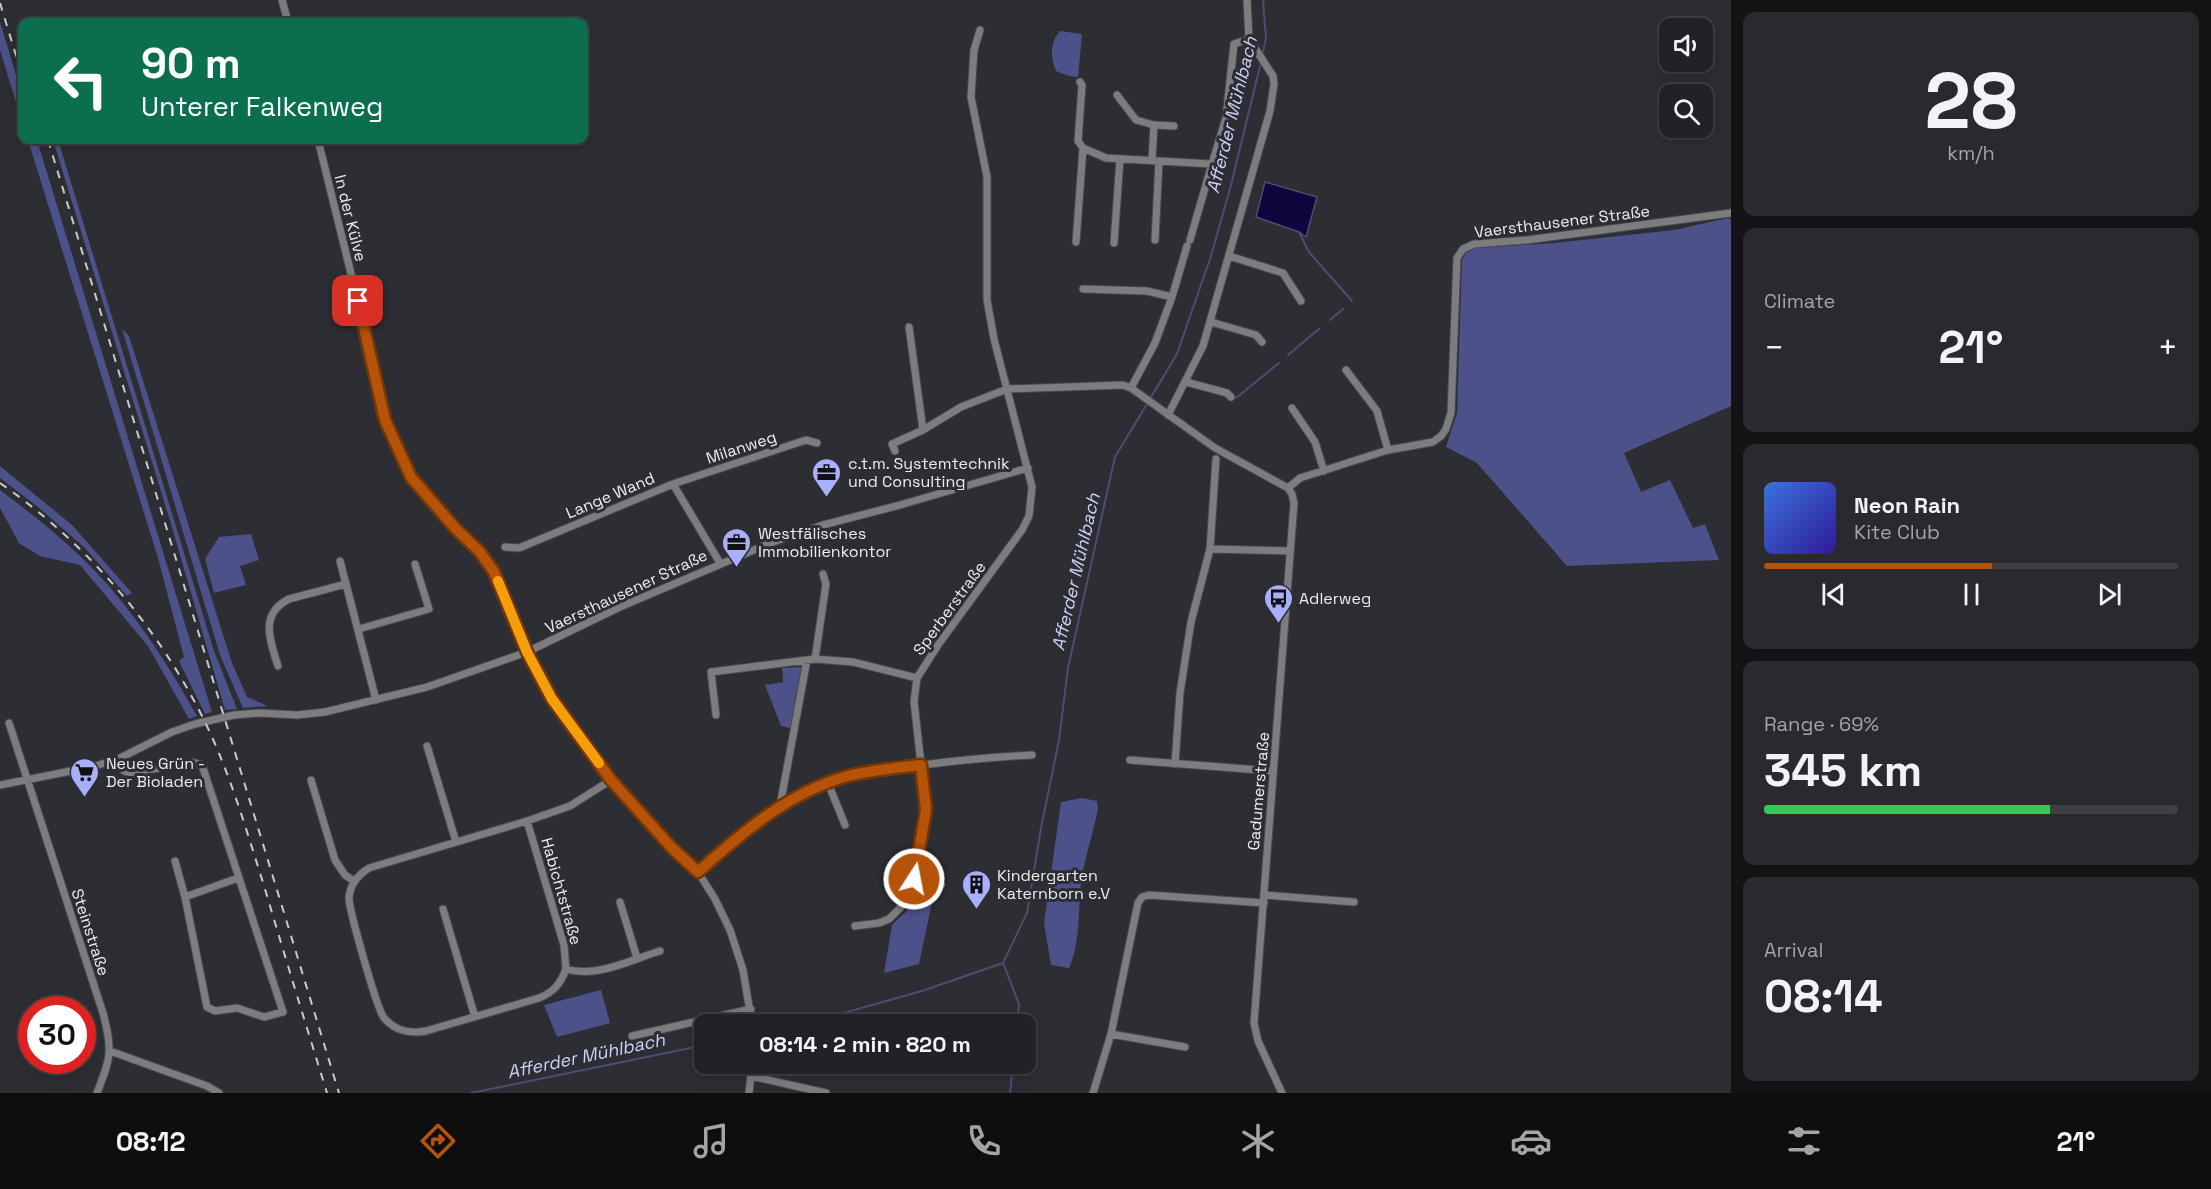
<!DOCTYPE html>
<html lang="en">
<head>
<meta charset="utf-8">
<style>
  :root { --surface:#222226; --page:#2a2a2e; --text:#f1f3f6; --muted:#a2a4a7; --line:#3f3f43; --accent:#b45309 }
  body { margin:0; font-family:"Space Grotesk",sans-serif; background:var(--page); color:var(--text); height:100vh; display:flex; flex-direction:column; font-size:22px; white-space:nowrap }
  * { box-sizing:border-box; margin:0 }
  p { font-size:20px; color:var(--muted) }
  .icon { flex:none; width:33px; height:33px; fill:none; stroke:currentColor; stroke-width:2; stroke-linecap:round; stroke-linejoin:round }
  .map { position:relative; flex:1; overflow:hidden }
  .sheet { display:flex; flex-direction:column; gap:12px; padding:12px; background:#131315; width:480px }
  .sheet>* { flex:none }
  .hud { position:absolute; left:18px; top:18px; width:570px; height:126px; border-radius:12px; box-shadow:0 3px 15px #0003,0 0 0 2px var(--line); background:#0b6e4f; color:#fff; overflow:hidden }
  .fabs { position:absolute; left:1659px; top:18px; display:grid; gap:12px }
  .fabs a { display:grid; place-items:center; width:54px; height:54px; border-radius:12px; background:var(--surface); box-shadow:0 3px 15px #0003,0 0 0 2px var(--line); font-size:30px }
  .speed { position:absolute; left:18px; top:996px; display:flex; gap:12px; font-size:30px; font-weight:700; text-align:center }
  .speed>* { display:grid; place-content:center; width:78px; height:78px; border-radius:50%; background:var(--surface); box-shadow:0 3px 15px #0003,0 0 0 2px var(--line); line-height:1 }
  .speed .limit { border:9px solid #d22; background:#fff; color:#111 }
  .pin { position:absolute; display:grid; place-items:center; width:51px; height:51px; color:#fff; margin:-26px; border-radius:12px; box-shadow:0 3px 9px #0006 }
  .me { position:absolute; width:66px; margin:-33px; rotate:11deg; stroke-linejoin:round; filter:drop-shadow(0 0 4px #0008) }
  .turn { display:flex; align-items:center; gap:21px; height:126px; padding:0 24px; font-size:27px }
  .turn .icon { width:78px; height:78px; stroke-width:2.5 }
  .turn b { display:block; font-size:42px; line-height:51px }
  .big { font-size:45px; font-weight:700; line-height:1.1 }
  .sheet .tile { flex:1; display:flex; flex-direction:column; justify-content:center; gap:9px; min-width:0; padding:0 21px; border-radius:12px; background:var(--page) }
  .sheet .dial { align-items:center; gap:0 }
  .dial b { font-size:78px; line-height:1 }
  .song { display:flex; align-items:center; gap:18px }
  .cover { width:72px; height:72px; border-radius:9px; background:linear-gradient(135deg,hsl(220 70% 55%),hsl(250 70% 35%)) }
  .played { height:6px; border-radius:3px; background:linear-gradient(90deg,var(--accent) 55%,var(--line) 55%) }
  .keys { display:flex; justify-content:space-around; direction:ltr }
  .heat { display:flex; justify-content:space-between; align-items:center; font-size:33px; direction:ltr }
  .charge { height:9px; border-radius:4px; background:linear-gradient(90deg,#34c759 69%,var(--line) 0) }
  .trip { position:absolute; left:694px; top:1014px; width:342px; height:60px; border-radius:12px; background:var(--surface); box-shadow:0 3px 15px #0003,0 0 0 2px var(--line); font-weight:700; line-height:60px; text-align:center }
  .dock { display:flex; height:96px; justify-content:space-around; align-items:center; background:#0e0e0f; color:var(--muted) }
  .dock .icon { width:42px; height:42px }
  .dock .on { color:var(--accent) }
  .dock b { font-size:27px; color:var(--text) }
  main { display:flex; flex:1; min-height:0 }
  .map>svg:first-child { display:block }
</style>
</head>
<body>
<main>
<div class="map">
<svg width="1731" height="1093" viewBox="0 0 1731 1093">
  <rect width="100%" height="100%" fill="#2d2e33"/>
  <path fill="#4c5189" d="M 0,22 L 22,94 L 22,122 L 0,50 Z
    M 1060,31 L 1082,34 L 1078,77 L 1069,76 L 1056,71 C 1050,57 1050,43 1060,31 Z
    M 28,140 L 37,140 L 212,712 L 205,714 L 179,661 L 184,657 L 158,558 Z
    M 53,140 L 58,140 L 214,651 L 237,709 L 225,710 L 171,524 Z
    M 1728,218 L 1731,220 L 1731,406 L 1624,453 L 1641,492 L 1670,480 L 1693,528 L 1705,524 L 1719,560 L 1567,566 L 1477,463 L 1446,447 L 1457,413 L 1462,260 L 1466,253 L 1475,248 L 1554,243 L 1674,230 Z
    M 122,329 L 129,336 L 232,663 L 247,697 L 268,706 L 243,708 L 220,655 Z
    M 0,466 L 72,525 L 132,593 L 127,596 L 85,548 L 38,507 L 0,478 Z
    M 0,490 C 28,511 56,533 81,557 C 129,603 165,659 197,716 L 189,719 L 148,646 L 80,565 L 40,556 L 19,543 L 0,508 Z
    M 251,534 L 259,560 L 240,566 L 246,585 L 214,593 L 205,559 L 219,537 Z
    M 802,667 L 790,728 L 781,726 L 765,685 L 783,682 L 782,668 Z
    M 1082,798 L 1097,801 L 1098,808 C 1094,831 1086,853 1082,876 C 1077,907 1082,939 1069,968 L 1051,965 L 1044,923 L 1061,802 Z
    M 919,885 L 935,888 L 919,964 L 884,973 L 892,925 L 911,907 L 915,887 Z
    M 601,990 L 610,1023 L 557,1037 L 544,1005 Z"/>
  <path fill="#0e063c" stroke="#514b72" stroke-width="1.5" d="M 1265,182 L 1317,197 L 1306,237 L 1299,232 L 1256,217 Z"/>
  <g fill="none" stroke-linecap="round" stroke-linejoin="round">
    <path stroke="#514b72" stroke-width="2" d="M 1262,57 L 1266,38 L 1263,0
      M 1299,232 L 1309,252 L 1352,301
      M 1330,320 L 1343,309
      M 1288,355 L 1320,328
      M 1236,398 L 1279,363
      M 1003,963 L 1019,1004 L 1017,1024
      M 804,1024 L 922,991 L 1003,963 L 1027,913 L 1041,828 L 1059,740 L 1068,668 L 1115,457 L 1177,354 L 1211,256 L 1231,185 L 1261,62
      M 471,1093 L 705,1045
      M 1010,1093 L 1013,1064"/>
    <defs>
      <path id="street" d="M 282,0 L 288,22
        M 1080,82 L 1082,85 L 1078,141 L 1083,148
        M 1117,95 L 1136,120 L 1154,125 L 1152,160
        M 1154,125 L 1174,126
        M 318,140 L 363,322 L 385,420 L 411,478 L 455,528 L 480,552 L 493,572 L 527,652 L 552,699 L 611,780 L 672,847 L 698,872 L 715,899 L 730,930 L 743,970 L 752,1024
        M 1155,240 L 1159,161
        M 1190,240 L 1212,164
        M 1076,242 L 1083,148 L 1106,158 L 1212,164 L 1226,118 L 1234,44 L 1249,39
        M 1114,243 L 1120,159
        M 1229,256 L 1283,273 L 1301,301
        M 1083,289 L 1147,291 L 1172,297 L 1155,343 L 1131,388
        M 1172,297 L 1187,246
        M 1211,322 L 1256,335 L 1262,342
        M 909,327 L 923,430
        M 1346,370 L 1377,411 L 1388,450
        M 1186,382 L 1227,393 L 1231,397
        M 1292,408 L 1315,442 L 1324,471
        M 1168,415 L 1203,346 L 1270,111 L 1274,84 L 1273,76 L 1249,39 L 1247,0
        M 895,451 L 892,444 L 923,430 L 961,407 L 1007,389 L 1123,385 L 1131,388 L 1215,448 L 1288,488
        M 673,484 L 806,440 L 817,443
        M 1288,488 L 1300,478 L 1388,450 L 1433,442 L 1441,436 L 1446,429 L 1451,413 L 1457,258 L 1463,249 L 1474,244 L 1527,240 L 1731,213
        M 505,547 L 519,548 L 673,484 L 720,563
        M 1210,549 L 1216,459
        M 340,561 L 346,584
        M 359,629 L 429,609 L 415,564
        M 815,659 L 826,584 L 823,574
        M 278,666 C 270,640 259,614 289,599 L 346,584 L 376,700
        M 716,715 L 711,672 L 815,659 L 853,662 L 917,678
        M 9,723 L 103,1013 C 113,1051 111,1057 97,1093
        M 427,746 L 456,842
        M 116,760 L 124,771 L 130,773 L 192,762 L 202,765 L 283,1012 L 264,1017 L 237,1008 L 215,1011 L 207,1007 L 185,897 L 238,878
        M 1130,760 L 1273,771
        M 1175,764 L 1180,693 L 1191,622 L 1210,549 L 1290,551
        M 311,780 L 335,860 L 345,875 L 354,881
        M 611,780 L 570,806 L 527,821 L 369,868 C 358,875 350,884 349,898 C 349,910 377,1009 384,1018 C 395,1031 411,1034 426,1031 L 539,998 C 554,992 561,983 566,969 C 598,978 630,960 660,951
        M 828,783 L 845,825
        M 0,785 L 91,767 L 116,760 L 172,732 L 195,724 L 234,715 L 260,713 L 297,715 L 325,712 L 427,687 L 527,652 L 622,606 L 773,542 L 823,525 L 900,505 L 1028,468
        M 780,806 L 807,660
        M 527,821 L 564,945 L 566,969
        M 175,861 L 185,897
        M 698,872 C 724,849 749,824 779,806 C 827,778 870,771 923,765 C 960,760 995,757 1032,755
        M 914,879 L 941,885
        M 1264,895 L 1354,902
        M 620,902 L 637,958
        M 443,909 L 475,1017
        M 855,926 L 879,923 L 889,919 L 907,901 L 914,879 L 926,810 L 914,701 L 917,678 L 938,645 L 1022,530 L 1029,516 L 1032,487 L 994,339 L 987,300 L 987,177 L 971,97 L 974,50 L 980,30
        M 1111,1034 L 1185,1047
        M 632,1036 L 751,1009
        M 110,1051 L 207,1086 L 219,1093
        M 751,1076 L 826,1093
        M 749,1093 L 752,1064
        M 1093,1093 L 1111,1034 L 1138,903 L 1142,897 L 1149,895 L 1264,903
        M 1282,1093 L 1258,1041 L 1254,1023 L 1294,503 L 1292,494 L 1288,488"/>
    </defs>
    <use href="#street" stroke="#48494e" stroke-width="9"/>
    <use href="#street" stroke="#7d7d80" stroke-width="7"/>
    <path stroke="#c9cace" stroke-width="2" stroke-dasharray="8 8" stroke-linecap="butt" d="M 0,3 L 22,75
      M 48,140 L 339,1093
      M 0,483 C 85,542 154,622 201,714 C 229,769 246,829 265,889 C 285,957 306,1025 327,1093"/>
  </g>
  <g fill="none" stroke-linecap="round" stroke-linejoin="round">
    <defs>
      <path id="route" d="M 358,301 L 385,420 L 411,477 L 455,528 L 480,552 L 494,572 L 527,652 L 552,699 L 611,780 L 672,848 L 698,872 C 743,832 789,792 848,776 C 872,770 897,768 921,765 L 926,810 L 914,879"/>
    </defs>
    <use href="#route" stroke="#753606" stroke-width="15"/>
    <use href="#route" stroke="#b45309" stroke-width="10"/>
    <path stroke="#f59e0b" stroke-width="10" d="M 498,581 L 527,652 L 552,699 L 599,763"/>
  </g>
  <defs>
    <symbol id="office-pin" viewBox="-11 -11 22 30"><path d="M0 17L-7.5 6A9.5 9.5 0 1 1 7.5 6Z" fill="#a8b0fc" stroke="#2d2e33"/><path d="M-6-3h4V-5.5h4V-3h4V5H-6ZM-1-4.5V-3h2v-1.5ZM-6 0V1H6V0Z" fill="#111"/></symbol>
    <symbol id="bus-pin" viewBox="-11 -11 22 30"><path d="M0 17L-7.5 6A9.5 9.5 0 1 1 7.5 6Z" fill="#a8b0fc" stroke="#2d2e33"/><path d="M-5-6H5V4H4V6H2V4H-2V6H-4V4H-5ZM-3.5-4V0h7V-4ZM-3.5 1.2v1.5H-2V1.2ZM2 1.2v1.5H3.5V1.2Z" fill="#111"/></symbol>
    <symbol id="supermarket-pin" viewBox="-11 -11 22 30"><path d="M0 17L-7.5 6A9.5 9.5 0 1 1 7.5 6Z" fill="#a8b0fc" stroke="#2d2e33"/><path d="M-6-5.5h2.5l.6 2H6L4.5 2H-2.5L-4.4-4H-6ZM-1.5 3.2a1.3 1.3 0 1 0 .1 0ZM3 3.2a1.3 1.3 0 1 0 .1 0Z" fill="#111"/></symbol>
    <symbol id="building-pin" viewBox="-11 -11 22 30"><path d="M0 17L-7.5 6A9.5 9.5 0 1 1 7.5 6Z" fill="#a8b0fc" stroke="#2d2e33"/><path d="M-4-6H4V6H1V3H-1V6H-4ZM-2.5-4.3h1.7v1.8h-1.7ZM.8-4.3h1.7v1.8H.8ZM-2.5-1h1.7V.8h-1.7ZM.8-1h1.7V.8H.8Z" fill="#111"/></symbol>
  </defs>
  <g fill-rule="evenodd">
    <use href="#office-pin" x="810" y="456" width="33" height="45"/>
    <use href="#office-pin" x="720" y="526" width="33" height="45"/>
    <use href="#bus-pin" x="1262" y="582" width="33" height="45"/>
    <use href="#supermarket-pin" x="68" y="756" width="33" height="45"/>
    <use href="#building-pin" x="960" y="868" width="33" height="45"/>
  </g>
  <g text-anchor="middle" stroke-width="6" stroke-linejoin="round" paint-order="stroke">
    <g font-size="16" fill="#ededf1" stroke="#2d2e33">
      <text transform="translate(351 218) rotate(76)" y="6">In der Külve</text>
      <text transform="translate(1562 221) rotate(-7)" y="6">Vaersthausener Straße</text>
      <text transform="translate(741 447) rotate(-18)" y="6">Milanweg</text>
      <text transform="translate(610 495) rotate(-23)" y="6">Lange Wand</text>
      <text transform="translate(626 591) rotate(-25)" y="6">Vaersthausener Straße</text>
      <text transform="translate(949 608) rotate(-54)" y="6">Sperberstraße</text>
      <text transform="translate(1258 791) rotate(-85)" y="6">Gadumerstraße</text>
      <text transform="translate(562 891) rotate(74)" y="6">Habichtstraße</text>
      <text transform="translate(91 932) rotate(72)" y="6">Steinstraße</text>
    </g>
    <g font-size="16" fill="#ededf1" stroke="#2d2e33" text-anchor="start">
      <text x="848" y="469">c.t.m. Systemtechnik<tspan x="848" dy="18">und Consulting</tspan></text>
      <text x="758" y="539">Westfälisches<tspan x="758" dy="18">Immobilienkontor</tspan></text>
      <text x="1299" y="604">Adlerweg</text>
      <text x="106" y="769">Neues Grün -<tspan x="106" dy="18">Der Bioladen</tspan></text>
      <text x="997" y="881">Kindergarten<tspan x="997" dy="18">Katernborn e.V</tspan></text>
    </g>
    <g font-size="18" font-style="italic" fill="#cdd2f7" stroke="#2d2e33">
      <text transform="translate(1232 115) rotate(-76)" y="6">Afferder Mühlbach</text>
      <text transform="translate(1076 572) rotate(-77)" y="6">Afferder Mühlbach</text>
      <text transform="translate(586 1056) rotate(-12)" y="6">Afferder Mühlbach</text>
    </g>
  </g>
</svg>
<div class="fabs">
<a><svg class="icon" aria-label="sound" viewBox="0 0 24 24"><path d="M4 9h4l5-4v14l-5-4H4zM17 9q2 3 0 6"/></svg></a>
<a><svg class="icon" aria-label="search" viewBox="0 0 24 24"><circle cx="10" cy="10" r="6"/><path d="M15 15l6 6"/></svg></a>
</div>
<div class="speed"><div class="limit">30</div></div>
<div class="pin" style="left:358px;top:301px;background:#d93025"><svg class="icon" aria-label="arrive" viewBox="0 0 24 24"><path d="M6 21V4h12l-3 4 3 4H6"/></svg></div>
<svg class="me" style="left:914px;top:879px" viewBox="-20 -20 40 40"><circle r="17" fill="#b45309" stroke="#fff" stroke-width="3"/><path d="M0-11L8 9 0 5-8 9z" fill="#fff"/></svg>
<div class="trip">08:14 · 2 min · 820 m</div>
<div class="hud">
<div class="turn"><svg class="icon" aria-label="left" viewBox="0 0 24 24"><path d="M17 20v-9H6M10 6l-5 5 5 5"/></svg><div><b>90 m</b>Unterer Falkenweg</div></div>
</div>
</div>
<section class="sheet">
<div class="tile dial"><b>28</b><p>km/h</p></div>
<div class="tile"><p>Climate</p>
<div class="heat"><a>−</a><b class="big">21°</b><a>+</a></div>
</div>
<div class="tile">
<div class="song"><i class="cover"></i><div><b>Neon Rain</b><p>Kite Club</p></div></div>
<div class="played"></div>
<div class="keys"><svg class="icon" aria-label="previous" viewBox="0 0 24 24"><path d="M18 5L8 12l10 7zM5 5v14"/></svg><svg class="icon" aria-label="pause" viewBox="0 0 24 24"><path d="M8 5v14M16 5v14"/></svg><svg class="icon" aria-label="next" viewBox="0 0 24 24"><path d="M6 5l10 7-10 7zM19 5v14"/></svg></div>
</div>
<div class="tile"><p>Range · 69%</p><b class="big">345 km</b><div class="charge"></div></div>
<div class="tile"><p>Arrival</p><b class="big">08:14</b></div>
</section>
</main>
<nav class="dock">
<b>08:12</b>
<svg class="icon on" aria-label="directions" viewBox="0 0 24 24"><path d="M12 3l9 9-9 9-9-9zM9 14v-3h6M13 9l2 2-2 2"/></svg>
<svg class="icon" aria-label="music" viewBox="0 0 24 24"><path d="M9 18V5l10-2v13"/><circle cx="6" cy="18" r="3"/><circle cx="16" cy="16" r="3"/></svg>
<svg class="icon" aria-label="phone" viewBox="0 0 24 24"><path d="M5 4h4l2 5-3 2q2 4 5 5l2-3 5 2v4C11 20 4 13 5 4z"/></svg>
<svg class="icon" aria-label="climate" viewBox="0 0 24 24"><path d="M12 3v18M4 7l16 10M4 17L20 7"/></svg>
<svg class="icon" aria-label="car" viewBox="0 0 24 24"><path d="M5 17H2v-5l4-1 3-4h7l3 4 3 1v5h-3M9 17h6M6 11h13"/><circle cx="7" cy="17" r="2"/><circle cx="17" cy="17" r="2"/></svg>
<svg class="icon" aria-label="filters" viewBox="0 0 24 24"><path d="M4 7h16M4 17h16"/><circle cx="9" cy="7" r="2"/><circle cx="15" cy="17" r="2"/></svg>
<b>21°</b>
</nav>
</body>
</html>
